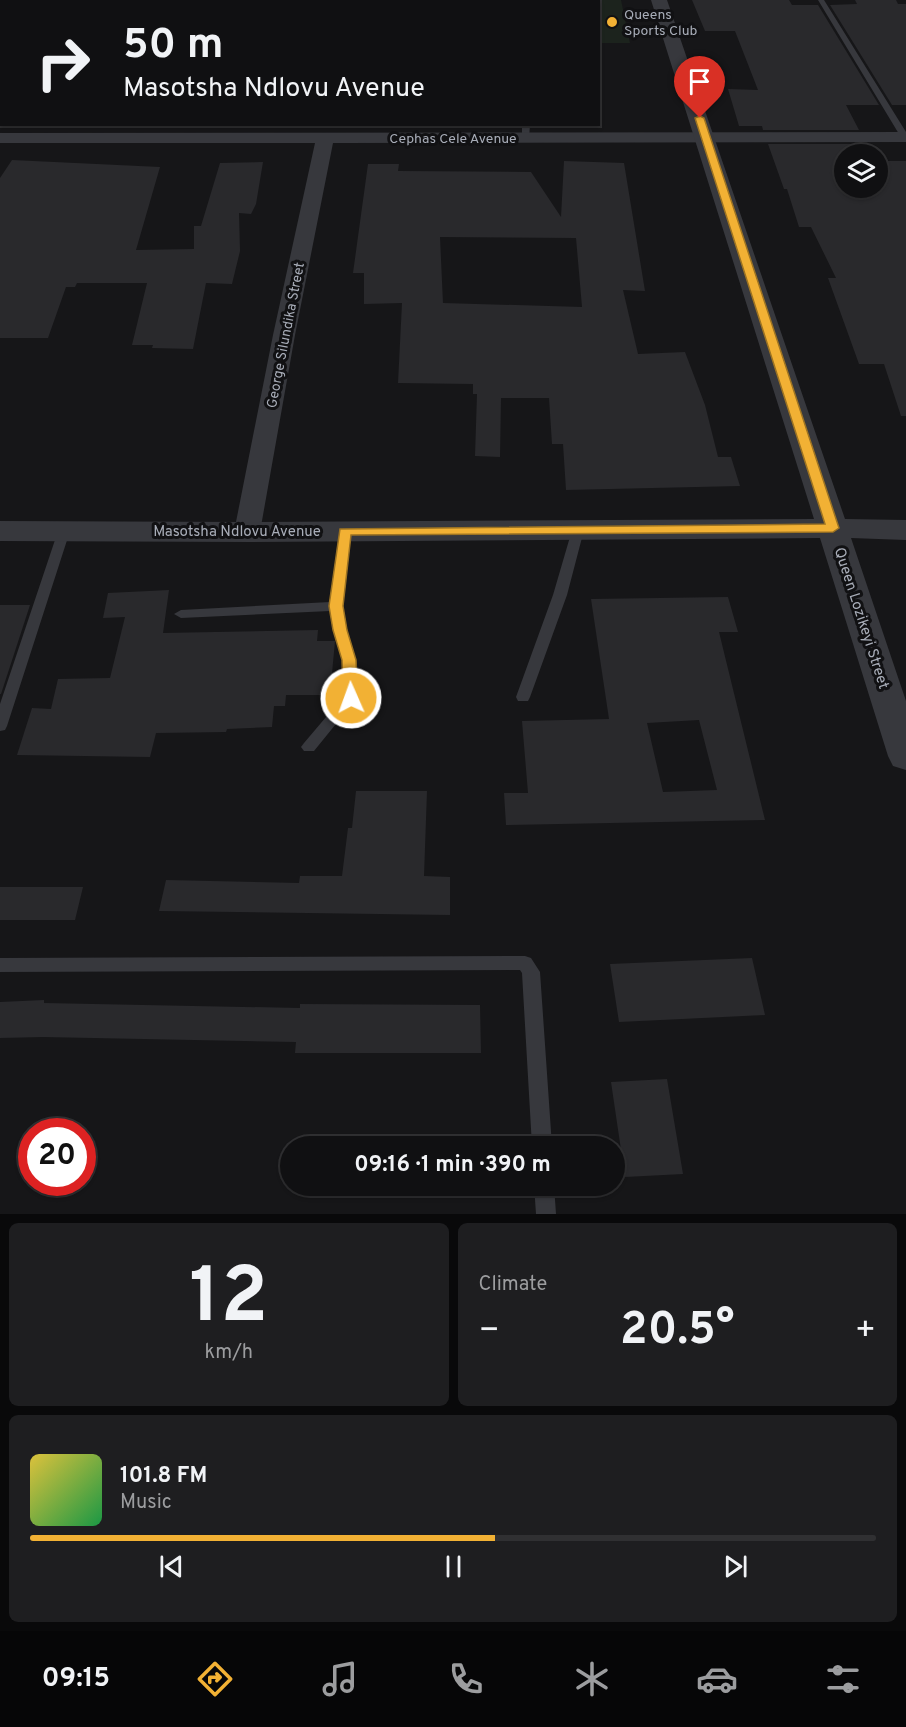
<!DOCTYPE html>
<html lang="en">
<head>
<meta charset="utf-8">
<style>
  :root { --surface:#101012; --page:#1e1e20; --text:#f1f3f6; --muted:#9c9d9f; --line:#303032; --accent:#f2b134 }
  body { margin:0; font-family:Overpass,sans-serif; background:var(--page); color:var(--text); height:100vh; display:flex; flex-direction:column; font-size:22px; white-space:nowrap }
  * { box-sizing:border-box; margin:0 }
  p { font-size:20px; color:var(--muted) }
  .icon { flex:none; width:33px; height:33px; fill:none; stroke:currentColor; stroke-width:2; stroke-linecap:round; stroke-linejoin:round }
  .map { position:relative; height:1214px; overflow:hidden }
  .drawer { display:flex; flex-direction:column; gap:9px; padding:9px; background:#09090a; flex:1 }
  .drawer>* { flex:none }
  .hud { position:absolute; left:0px; top:0px; width:600px; height:126px; box-shadow:0 2px 4px #0004,0 0 0 2px var(--line); background:#101012; color:var(--text); overflow:hidden }
  .tools { position:absolute; left:834px; top:144px; display:grid; gap:12px }
  .tools a { display:grid; place-items:center; width:54px; height:54px; border-radius:50%; background:var(--surface); box-shadow:0 2px 4px #0004,0 0 0 2px var(--line); font-size:30px }
  .speed { position:absolute; left:18px; top:1118px; display:flex; gap:12px; font-size:30px; font-weight:700; text-align:center }
  .speed>* { display:grid; place-content:center; width:78px; height:78px; border-radius:50%; background:var(--surface); box-shadow:0 2px 4px #0004,0 0 0 2px var(--line); line-height:1 }
  .speed .limit { border:9px solid #d22; background:#fff; color:#111 }
  .pin { position:absolute; display:grid; place-items:center; width:51px; height:51px; color:#fff; margin:-62px -26px; border-radius:50% 50% 50% 0; rotate:-45deg; box-shadow:0 0 6px #0007 }
  .pin .icon { rotate:45deg }
  .me { position:absolute; width:66px; margin:-33px; rotate:358deg; stroke-linejoin:round; filter:drop-shadow(0 0 4px #0008) }
  .turn { display:flex; align-items:center; gap:21px; height:126px; padding:0 24px; font-size:27px }
  .turn .icon { width:78px; height:78px; stroke-width:2.5 }
  .turn b { display:block; font-size:42px; line-height:51px }
  .big { font-size:45px; font-weight:700; line-height:1.1 }
  .drawer .widget { flex:1; display:flex; flex-direction:column; justify-content:center; gap:9px; min-width:0; padding:0 21px; border-radius:9px; background:var(--page) }
  .drawer .dial { align-items:center; gap:0 }
  .dial b { font-size:78px; line-height:1 }
  .song { display:flex; align-items:center; gap:18px }
  .cover { width:72px; height:72px; border-radius:9px; background:linear-gradient(135deg,hsl(50 70% 55%),hsl(140 70% 35%)) }
  .played { height:6px; border-radius:3px; background:linear-gradient(90deg,var(--accent) 55%,var(--line) 55%) }
  .keys { display:flex; justify-content:space-around; direction:ltr }
  .heat { display:flex; justify-content:space-between; align-items:center; font-size:33px; direction:ltr }
  .drawer .tiles { flex:1; display:grid; gap:9px; grid-template-columns:1fr 1fr }
  .widget:last-child { grid-column:span 2 }
  .trip { position:absolute; left:280px; top:1136px; width:345px; height:60px; border-radius:30px; background:var(--surface); box-shadow:0 2px 4px #0004,0 0 0 2px var(--line); font-weight:700; line-height:60px; text-align:center }
  .tabs { display:flex; height:96px; justify-content:space-around; align-items:center; background:#060607; color:var(--muted) }
  .tabs .icon { width:42px; height:42px }
  .tabs .current { color:var(--accent) }
  .tabs b { font-size:27px; color:var(--text) }
  .map>svg:first-child { display:block }
</style>
</head>
<body>
<div class="map">
<svg width="906" height="1214" viewBox="0 0 906 1214">
  <rect width="100%" height="100%" fill="#161618"/>
  <path fill="#1c231d" d="M 82,0 L 621,0 L 630,43 L 599,43 L 598,2 Z"/>
  <path fill="#29292c" fill-rule="evenodd" d="M 692,0 L 789,0 L 792,5 L 818,5 L 879,105 L 846,105 L 859,130 L 763,130 L 762,126 L 739,126 L 728,89 L 758,90 L 735,31 L 705,31 Z
    M 855,0 L 896,0 L 898,4 L 906,4 L 906,105 L 892,105 L 830,5 L 857,4 Z
    M 768,144 L 866,144 L 871,154 L 844,154 L 844,188 L 878,188 L 878,161 L 906,161 L 906,416 L 901,416 L 884,364 L 859,364 L 828,278 L 836,278 L 811,227 L 799,227 L 787,189 L 784,189 Z
    M 12,160 L 160,167 L 136,250 L 194,249 L 194,226 L 201,226 L 220,163 L 263,162 L 256,204 L 251,214 L 239,213 L 240,251 L 232,284 L 206,283 L 193,349 L 152,348 L 153,345 L 132,345 L 147,283 L 77,283 L 75,287 L 66,287 L 48,338 L 0,338 L 0,178 Z
    M 564,161 L 624,163 L 645,291 L 623,290 L 638,354 L 685,352 L 705,405 L 718,457 L 731,457 L 740,486 L 566,490 L 563,444 L 552,444 L 549,398 L 501,398 L 500,457 L 475,456 L 477,394 L 473,394 L 473,384 L 398,383 L 402,303 L 364,304 L 364,273 L 353,273 L 368,164 L 399,164 L 398,171 L 531,172 L 561,217 ZM 440,237 L 576,238 L 582,307 L 443,303 Z
    M 169,590 L 163,633 L 318,630 L 317,641 L 335,641 L 330,695 L 286,695 L 285,706 L 274,706 L 272,727 L 227,729 L 226,732 L 156,733 L 150,757 L 17,755 L 32,708 L 51,709 L 58,679 L 110,678 L 125,617 L 103,618 L 108,593 Z
    M 728,597 L 738,632 L 719,632 L 765,820 L 506,825 L 504,793 L 528,793 L 522,721 L 609,719 L 591,599 ZM 699,720 L 717,790 L 663,792 L 647,723 Z
    M 0,605 L 30,605 L 1,694 L 0,694 Z
    M 356,791 L 427,791 L 424,876 L 450,877 L 450,915 L 159,911 L 166,880 L 299,883 L 300,876 L 342,876 L 348,828 L 352,828 Z
    M 0,887 L 83,887 L 75,920 L 0,920 Z
    M 752,958 L 765,1015 L 619,1022 L 610,964 Z
    M 44,1000 L 44,1003 L 300,1008 L 300,1004 L 480,1005 L 481,1053 L 295,1053 L 296,1042 L 43,1037 L 0,1038 L 0,1002 Z
    M 667,1079 L 683,1174 L 625,1177 L 611,1082 Z"/>
  <g fill="none" stroke-linecap="round" stroke-linejoin="round">
    <path fill="#37383d" fill-rule="evenodd" d="M 818,0 L 824,0 L 906,132 L 906,142 L 902,139 Z
      M 522,124 L 530,124 L 529,140 L 522,138 Z
      M 578,526 L 584,530 L 567,595 L 530,697 L 528,701 L 518,701 L 516,697 L 553,595 L 572,530 Z
      M 64,527 L 70,531 L 7,726 L 5,730 L 0,731 L 0,704 L 58,531 Z
      M 345,527 L 351,531 L 343,606 L 347,630 L 356,660 L 357,698 L 314,751 L 304,751 L 301,747 L 304,743 L 343,697 L 342,660 L 330,611 L 181,618 L 174,614 L 181,610 L 330,602 L 339,531 Z
      M 525,956 L 531,958 L 540,972 L 552,1146 L 532,1146 L 522,973 L 520,970 L 0,972 L 0,958 Z
      M 534,1185 L 554,1185 L 556,1214 L 536,1214 Z"/>
    <path fill="#37383d" fill-rule="evenodd" d="M 0,32 L 2,32 L 2,42 L 0,42 Z
      M 906,132 L 906,142 L 333,143 L 295,335 L 260,532 L 256,538 L 247,540 L 238,538 L 234,532 L 273,335 L 315,143 L 0,143 L 0,133 Z"/>
    <path fill="#37383d" fill-rule="evenodd" d="M 651,0 L 667,0 L 845,519 L 906,520 L 906,540 L 851,538 L 906,701 L 906,770 L 893,766 L 888,756 L 820,538 L 247,542 L 0,541 L 0,521 L 247,522 L 814,519 Z"/>
    <path fill="#45474d" fill-rule="evenodd" d="M 22,0 L 38,0 L 21,2 Z
      M 0,40 L 2,40 L 0,52 Z"/>
  </g>
  <path fill="#f2b134" stroke="#9d7322" stroke-width="1.5" d="M 700,116 L 704,118 L 839,528 L 833,532 L 351,535 L 343,606 L 347,630 L 356,660 L 358,698 L 356,701 L 345,701 L 343,698 L 342,660 L 333,630 L 329,606 L 340,529 L 825,524 L 695,118 Z"/>
  <circle fill="#f2b134" stroke="#111113" stroke-width="2" cx="612" cy="22" r="6"/>
  <g text-anchor="middle" stroke-width="6" stroke-linejoin="round" paint-order="stroke">
    <g font-size="14" fill="#a8adb8" stroke="#111113" text-anchor="start">
      <text x="624" y="19">Queens<tspan x="624" dy="16">Sports Club</tspan></text>
    </g>
    <g font-size="14" fill="#a8adb8" stroke="#111113">
      <text x="453" y="143">Cephas Cele Avenue</text>
      <text transform="translate(285 335) rotate(-79)" y="5">George Silundika Street</text>
    </g>
    <g font-size="15" fill="#a8adb8" stroke="#111113">
      <text x="237" y="536">Masotsha Ndlovu Avenue</text>
      <text transform="translate(862 618) rotate(72)" y="5">Queen Lozikeyi Street</text>
    </g>
  </g>
</svg>
<div class="tools">
<a><svg class="icon" aria-label="layers" viewBox="0 0 24 24"><path d="M12 4l9 5-9 5-9-5zM3 14l9 5 9-5"/></svg></a>
</div>
<div class="speed"><div class="limit">20</div></div>
<div class="pin" style="left:700px;top:118px;background:#d93025"><svg class="icon" aria-label="arrive" viewBox="0 0 24 24"><path d="M6 21V4h12l-3 4 3 4H6"/></svg></div>
<svg class="me" style="left:351px;top:698px" viewBox="-20 -20 40 40"><circle r="17" fill="#f2b134" stroke="#fff" stroke-width="3"/><path d="M0-11L8 9 0 5-8 9z" fill="#fff"/></svg>
<div class="trip">09:16 · 1 min · 390 m</div>
<div class="hud">
<div class="turn"><svg class="icon" aria-label="right" viewBox="0 0 24 24"><path d="M7 20v-9h11M14 6l5 5-5 5"/></svg><div><b>50 m</b>Masotsha Ndlovu Avenue</div></div>
</div>
</div>
<section class="drawer">
<div class="tiles">
<div class="widget dial"><b>12</b><p>km/h</p></div>
<div class="widget"><p>Climate</p>
<div class="heat"><a>−</a><b class="big">20.5°</b><a>+</a></div>
</div>
<div class="widget">
<div class="song"><i class="cover"></i><div><b>101.8 FM</b><p>Music</p></div></div>
<div class="played"></div>
<div class="keys"><svg class="icon" aria-label="previous" viewBox="0 0 24 24"><path d="M18 5L8 12l10 7zM5 5v14"/></svg><svg class="icon" aria-label="pause" viewBox="0 0 24 24"><path d="M8 5v14M16 5v14"/></svg><svg class="icon" aria-label="next" viewBox="0 0 24 24"><path d="M6 5l10 7-10 7zM19 5v14"/></svg></div>
</div>
</div>
</section>
<nav class="tabs">
<b>09:15</b>
<svg class="icon current" aria-label="directions" viewBox="0 0 24 24"><path d="M12 3l9 9-9 9-9-9zM9 14v-3h6M13 9l2 2-2 2"/></svg>
<svg class="icon" aria-label="music" viewBox="0 0 24 24"><path d="M9 18V5l10-2v13"/><circle cx="6" cy="18" r="3"/><circle cx="16" cy="16" r="3"/></svg>
<svg class="icon" aria-label="phone" viewBox="0 0 24 24"><path d="M5 4h4l2 5-3 2q2 4 5 5l2-3 5 2v4C11 20 4 13 5 4z"/></svg>
<svg class="icon" aria-label="climate" viewBox="0 0 24 24"><path d="M12 3v18M4 7l16 10M4 17L20 7"/></svg>
<svg class="icon" aria-label="car" viewBox="0 0 24 24"><path d="M5 17H2v-5l4-1 3-4h7l3 4 3 1v5h-3M9 17h6M6 11h13"/><circle cx="7" cy="17" r="2"/><circle cx="17" cy="17" r="2"/></svg>
<svg class="icon" aria-label="filters" viewBox="0 0 24 24"><path d="M4 7h16M4 17h16"/><circle cx="9" cy="7" r="2"/><circle cx="15" cy="17" r="2"/></svg>
</nav>
</body>
</html>
